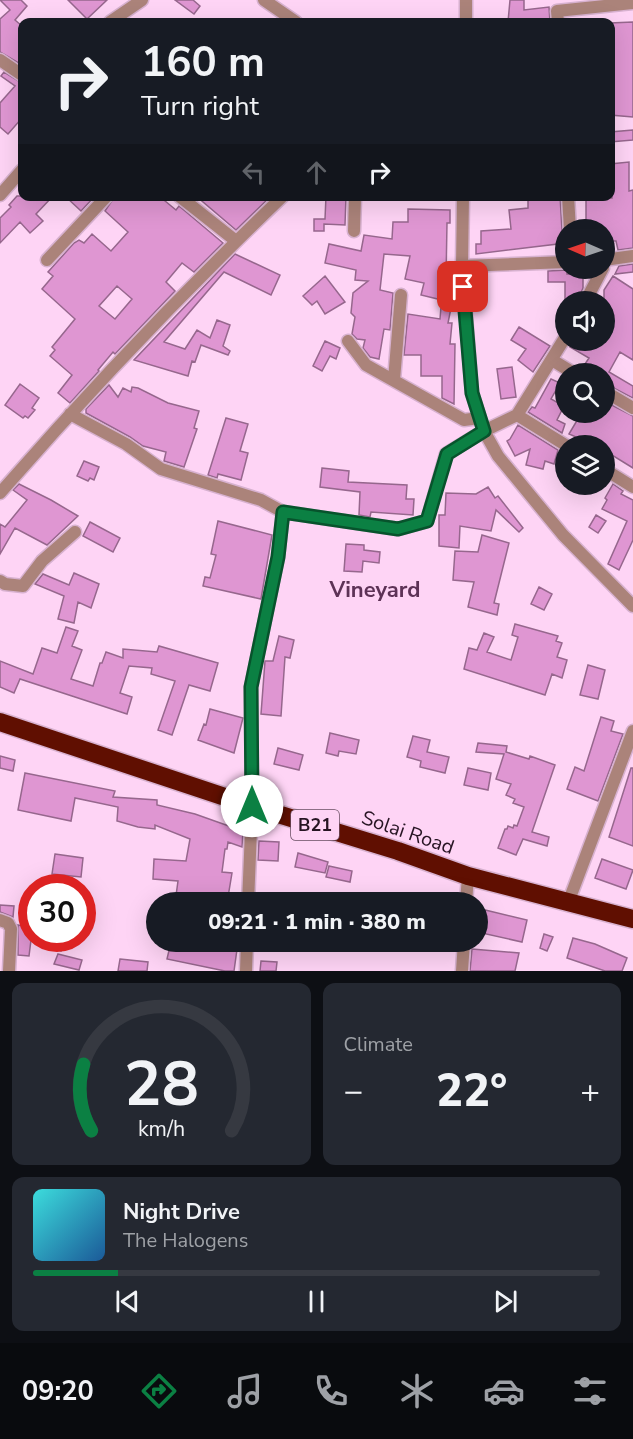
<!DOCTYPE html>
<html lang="en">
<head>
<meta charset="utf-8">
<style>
  :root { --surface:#171b24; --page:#242831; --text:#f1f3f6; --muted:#9ea1a6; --line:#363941; --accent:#0b8043 }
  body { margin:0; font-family:"Nunito Sans",sans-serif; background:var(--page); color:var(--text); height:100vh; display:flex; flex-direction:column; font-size:22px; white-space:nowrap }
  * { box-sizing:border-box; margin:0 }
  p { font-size:20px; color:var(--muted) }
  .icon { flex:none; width:33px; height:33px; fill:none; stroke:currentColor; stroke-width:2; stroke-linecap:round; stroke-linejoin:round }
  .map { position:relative; height:971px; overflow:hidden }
  .panel { display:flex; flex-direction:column; gap:12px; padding:12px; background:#0d0f14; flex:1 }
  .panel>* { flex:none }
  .guide { position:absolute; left:18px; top:18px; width:597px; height:183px; border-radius:12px; box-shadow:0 6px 24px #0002; background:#171b24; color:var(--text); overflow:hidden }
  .needle { width:39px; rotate:272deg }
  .controls { position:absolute; left:555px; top:219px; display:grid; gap:12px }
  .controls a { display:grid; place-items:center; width:60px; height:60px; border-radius:50%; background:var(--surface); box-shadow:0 6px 24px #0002; font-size:30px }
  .speed { position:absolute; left:18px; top:874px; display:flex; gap:12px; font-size:30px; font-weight:700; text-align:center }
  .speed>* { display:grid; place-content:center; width:78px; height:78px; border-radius:50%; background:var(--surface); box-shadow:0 6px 24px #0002; line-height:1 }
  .speed .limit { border:9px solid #d22; background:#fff; color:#111 }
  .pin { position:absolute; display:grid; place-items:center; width:51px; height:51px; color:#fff; margin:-26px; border-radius:12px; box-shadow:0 3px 9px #0006 }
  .me { position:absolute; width:66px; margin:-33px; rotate:0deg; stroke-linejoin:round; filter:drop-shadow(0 0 4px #0008) }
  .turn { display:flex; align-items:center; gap:21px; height:126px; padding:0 24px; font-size:27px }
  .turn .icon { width:78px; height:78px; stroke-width:2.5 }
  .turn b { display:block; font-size:42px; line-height:51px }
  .lanes { display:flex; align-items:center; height:57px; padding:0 24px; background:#0003; justify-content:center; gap:30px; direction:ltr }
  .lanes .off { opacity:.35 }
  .big { font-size:45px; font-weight:800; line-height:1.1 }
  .panel .card { flex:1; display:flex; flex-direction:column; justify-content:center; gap:9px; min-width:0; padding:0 21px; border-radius:12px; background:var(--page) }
  .panel .dial { align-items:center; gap:0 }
  .dial svg { height:156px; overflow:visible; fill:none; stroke:var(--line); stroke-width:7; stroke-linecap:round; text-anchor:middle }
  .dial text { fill:var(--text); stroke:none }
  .song { display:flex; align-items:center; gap:18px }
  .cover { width:72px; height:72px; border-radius:9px; background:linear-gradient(135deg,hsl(180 70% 55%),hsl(210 70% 35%)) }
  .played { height:6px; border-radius:3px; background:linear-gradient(90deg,var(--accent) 15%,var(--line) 15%) }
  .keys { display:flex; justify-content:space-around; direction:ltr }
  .heat { display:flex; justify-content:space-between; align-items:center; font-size:33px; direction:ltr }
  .panel .tiles { flex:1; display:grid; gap:12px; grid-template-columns:1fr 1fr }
  .card:last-child { grid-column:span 2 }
  .trip { position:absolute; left:146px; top:892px; width:342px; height:60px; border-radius:30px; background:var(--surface); box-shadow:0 6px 24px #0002; font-weight:800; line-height:60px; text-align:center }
  .tabs { display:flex; height:96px; justify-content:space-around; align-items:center; background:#090b0e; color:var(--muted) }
  .tabs .icon { width:42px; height:42px }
  .tabs .active { color:var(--accent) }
  .tabs b { font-size:27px; color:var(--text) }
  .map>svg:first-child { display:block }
</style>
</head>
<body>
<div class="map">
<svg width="633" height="971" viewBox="0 0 633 971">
  <rect width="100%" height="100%" fill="#fed4f5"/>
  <path fill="#df96d2" stroke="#96678d" stroke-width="1.5" fill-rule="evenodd" d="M 0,0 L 21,0 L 27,6 L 15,20 L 22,26 L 22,65 L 0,52 L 0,19 L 10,10 Z
    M 68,0 L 107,0 L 87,19 Z
    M 175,0 L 193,0 L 200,6 L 194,14 Z
    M 510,0 L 524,0 L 524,10 L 549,7 L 550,22 L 508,22 Z
    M 633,22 L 633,117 L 610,115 L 610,23 Z
    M 4,72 L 22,83 L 22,118 L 8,134 L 0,127 L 0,103 L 15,86 L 1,76 Z
    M 633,130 L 633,140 L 610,142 L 610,132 Z
    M 629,162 L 629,191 L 633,190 L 633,248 L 618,250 L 616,241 L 604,241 L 604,230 L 586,230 L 586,198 L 612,198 L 610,164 Z
    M 17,196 L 53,196 L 36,214 L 43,221 L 30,233 L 20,222 L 0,243 L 0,218 L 11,207 L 9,205 Z
    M 65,196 L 95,196 L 81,211 Z
    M 115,196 L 159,196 L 176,210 L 179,206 L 223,243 L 194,272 L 182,263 L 166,282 L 175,291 L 115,354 L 113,352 L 98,370 L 99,371 L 70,403 L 58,393 L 72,375 L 50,356 L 55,350 L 52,347 L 75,319 L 42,289 L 53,276 L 48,272 L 74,243 L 79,240 L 84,243 L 92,234 L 111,251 L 128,232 L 105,211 ZM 117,286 L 132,299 L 115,319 L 99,306 Z
    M 196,196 L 271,196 L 236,230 Z
    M 326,196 L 346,196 L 345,225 L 324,224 L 324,231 L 314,231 L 314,219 L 325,219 Z
    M 528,196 L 560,196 L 562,230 L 566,237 L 566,243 L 476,254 L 476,244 L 481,244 L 481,231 L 511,229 L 509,210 L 528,208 Z
    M 408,209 L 450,210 L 450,223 L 447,223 L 446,279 L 451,280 L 446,301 L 421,295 L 424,283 L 405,279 L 410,256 L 384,254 L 380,290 L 393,293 L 390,330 L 384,329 L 379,359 L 370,357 L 363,348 L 365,340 L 357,339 L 352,334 L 355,317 L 351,313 L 353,293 L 368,281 L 355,280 L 356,270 L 325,263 L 329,244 L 361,251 L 364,235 L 392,239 L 393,222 L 408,222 Z
    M 235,254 L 280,275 L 271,295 L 224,272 L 164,342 L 185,349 L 197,330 L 210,338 L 217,320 L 230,325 L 223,346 L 230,351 L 228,355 L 201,345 L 195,362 L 192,361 L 188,376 L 134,360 Z
    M 633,264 L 633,272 L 615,274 L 619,266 Z
    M 567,270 L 567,274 L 583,274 L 583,288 L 577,302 L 565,302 L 565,282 L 548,282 L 548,271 Z
    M 325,276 L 345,302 L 325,314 L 317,301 L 312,305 L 303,296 Z
    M 613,276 L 633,289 L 633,360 L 620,352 L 609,372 L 633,386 L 633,398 L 604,383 L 604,374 L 585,364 L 589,358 L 570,347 L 574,340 L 604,340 L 604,290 Z
    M 441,307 L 451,308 L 448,323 L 452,323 L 450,344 L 455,344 L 454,404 L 442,398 L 442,376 L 421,376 L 421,355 L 404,355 L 408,314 L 440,319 Z
    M 519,327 L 550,346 L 533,372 L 518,360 L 526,349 L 511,340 Z
    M 325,341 L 340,348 L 336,359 L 330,356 L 322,371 L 313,366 Z
    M 512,367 L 516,397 L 501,399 L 497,369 Z
    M 551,379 L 560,383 L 551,399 L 564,406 L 557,420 L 565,424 L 562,433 L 528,412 L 532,407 L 535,408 Z
    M 20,384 L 39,398 L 32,408 L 35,410 L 28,418 L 25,416 L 23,418 L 5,405 Z
    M 109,385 L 118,397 L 123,388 L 131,392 L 132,387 L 138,388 L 168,403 L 199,411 L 194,428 L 197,429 L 184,467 L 164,461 L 166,452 L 143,446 L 130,437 L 86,413 L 86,409 Z
    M 604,401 L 633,416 L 633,468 L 612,455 L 608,462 L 604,461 L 604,446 L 596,446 L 586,439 L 585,441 L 569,434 L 582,412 L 604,412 Z
    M 226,418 L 248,424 L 240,451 L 248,453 L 241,480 L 218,474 L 217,478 L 208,475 Z
    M 518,425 L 558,450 L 554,464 L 545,461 L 543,469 L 526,465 L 530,449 L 515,456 L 507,441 L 510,439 Z
    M 84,461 L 99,467 L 94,480 L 90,478 L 88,481 L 77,476 Z
    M 322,468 L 349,471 L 348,482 L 407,485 L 406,499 L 414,499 L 413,515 L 371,512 L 370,517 L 359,515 L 360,492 L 320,487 Z
    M 19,484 L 51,500 L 78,516 L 47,545 L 15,528 L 0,554 L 0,524 L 5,527 L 27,500 L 13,490 Z
    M 613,484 L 623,491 L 621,494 L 633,500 L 633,540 L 619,570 L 608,564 L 627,521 L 602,509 L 607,500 L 605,498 Z
    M 488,487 L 495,498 L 498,496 L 523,528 L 519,532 L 496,510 L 491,531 L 460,526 L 459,548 L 439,546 L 439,515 L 445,515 L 446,493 L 476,494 Z
    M 596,515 L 606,521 L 598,533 L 589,527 Z
    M 218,521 L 272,535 L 261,599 L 203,586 L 205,577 L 210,578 L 216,555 L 211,554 Z
    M 90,522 L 120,538 L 113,552 L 83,536 Z
    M 482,535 L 509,543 L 494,603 L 499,604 L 497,615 L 468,607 L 474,582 L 453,580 L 455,551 L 478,552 Z
    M 346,544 L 364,545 L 364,550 L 380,552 L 379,563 L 363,561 L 362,572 L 344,571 Z
    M 74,573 L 99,584 L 91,608 L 78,602 L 74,623 L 58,619 L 64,596 L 35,584 L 43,574 L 69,585 Z
    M 539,587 L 552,594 L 544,610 L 531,604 Z
    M 515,624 L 558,636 L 556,641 L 562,643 L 557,657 L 567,660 L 562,678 L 552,674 L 545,695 L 464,669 L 469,648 L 477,650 L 484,633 L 494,637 L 487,652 L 511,660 L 518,637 L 512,635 Z
    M 66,627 L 78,631 L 72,646 L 82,650 L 71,679 L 93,686 L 100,663 L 102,663 L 106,652 L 123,658 L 123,649 L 157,652 L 159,646 L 218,663 L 210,691 L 189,685 L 172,735 L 158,730 L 175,681 L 151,674 L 152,668 L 129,666 L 120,693 L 132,697 L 127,714 L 20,679 L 14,693 L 0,687 L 0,661 L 33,674 L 42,648 L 57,653 Z
    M 279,636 L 294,640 L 290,658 L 285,657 L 281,716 L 261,714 L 265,661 L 273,661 Z
    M 588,665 L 605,670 L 598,699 L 580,695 Z
    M 210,709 L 243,718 L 234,753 L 198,740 L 204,724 L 206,725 Z
    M 601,717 L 614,721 L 611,731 L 623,734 L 598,801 L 567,789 L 575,767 L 584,771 Z
    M 330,733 L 359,740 L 356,754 L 339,751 L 338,756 L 326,753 Z
    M 413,736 L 430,740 L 427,752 L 449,757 L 445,773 L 420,767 L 421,761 L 407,757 Z
    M 478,743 L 507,746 L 506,752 L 529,759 L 530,756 L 555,765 L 532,832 L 549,837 L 547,846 L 523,839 L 516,855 L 498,848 L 505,829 L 507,829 L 508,826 L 513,828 L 514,825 L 517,826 L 524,807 L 513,803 L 515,799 L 506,795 L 511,784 L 496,779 L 504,754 L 476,752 Z
    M 278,748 L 303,755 L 299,770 L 274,764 Z
    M 0,756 L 15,760 L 13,771 L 0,768 Z
    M 468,768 L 491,773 L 488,790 L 464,785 Z
    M 631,768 L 633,768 L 633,846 L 609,837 Z
    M 25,773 L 115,791 L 113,797 L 157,800 L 157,805 L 195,814 L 243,831 L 242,847 L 228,842 L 227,849 L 225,849 L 222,872 L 232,873 L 228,897 L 221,897 L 221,903 L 175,903 L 178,881 L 153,879 L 154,859 L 186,861 L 190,839 L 155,825 L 155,829 L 138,827 L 117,821 L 118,807 L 75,798 L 71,821 L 18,810 Z
    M 259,841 L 279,842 L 278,861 L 258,860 Z
    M 298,853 L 328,862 L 325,873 L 295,867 Z
    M 55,854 L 83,858 L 81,877 L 52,874 Z
    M 602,859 L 633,870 L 626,889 L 595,878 Z
    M 329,866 L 352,871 L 350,882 L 326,877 Z
    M 0,905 L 14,906 L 13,917 L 0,912 Z
    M 477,908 L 527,920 L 522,942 L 477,932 Z
    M 18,925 L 32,928 L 31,939 L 65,939 L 61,951 L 31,940 L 29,956 L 18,955 Z
    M 544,934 L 553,937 L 547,951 L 540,948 Z
    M 573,938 L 595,944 L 627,958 L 622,971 L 605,971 L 567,958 Z
    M 171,942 L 238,942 L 234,971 L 225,971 L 167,959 Z
    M 472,949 L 519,953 L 515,971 L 470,971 Z
    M 58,954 L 82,960 L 79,970 L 54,964 Z
    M 120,959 L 148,962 L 147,971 L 118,971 Z
    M 261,961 L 277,962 L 276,971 L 260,971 Z"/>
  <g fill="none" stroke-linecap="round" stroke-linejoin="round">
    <defs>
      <path id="minor" d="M 264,0 L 296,22
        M 466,0 L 466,22
        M 110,22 L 142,0
        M 558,22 L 557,11 L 633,3
        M 0,60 L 22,75
        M 0,195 L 22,170
        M 179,196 L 236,241
        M 463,196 L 462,266 L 472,393 L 484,431 L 498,456 L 563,535 L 633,606
        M 568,196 L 570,230
        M 354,231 L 355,196
        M 47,260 L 107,196
        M 604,260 L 633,256
        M 462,266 L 566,262
        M 585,302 L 603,268
        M 566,336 L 517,415 L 567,446
        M 348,341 L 366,365 L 464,420 L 479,418
        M 552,360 L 575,374
        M 394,380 L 401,295
        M 604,391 L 633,408
        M 70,414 L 126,444 L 161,469 L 261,500 L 283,512 L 278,557 L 251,687 L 252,806 L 248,903
        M 604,469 L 633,487
        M 0,493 C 90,390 184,291 283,196
        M 283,512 L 398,529 L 427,521 L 446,454 L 484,431 L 517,415
        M 0,581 L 5,584 L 23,586 L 42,561 L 75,532
        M 466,903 L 468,876
        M 568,903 L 633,731
        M 0,920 L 8,923 L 11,929 L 9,971
        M 246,971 L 247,942
        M 462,971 L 464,942"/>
      <path id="highway" d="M 0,722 L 252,806 L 398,851 L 468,876 L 633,919"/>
    </defs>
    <use href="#minor" stroke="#d7b1cf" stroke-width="15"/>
    <use href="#highway" stroke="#d7b1cf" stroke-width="21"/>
    <use href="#minor" stroke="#ab837a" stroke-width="12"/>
    <use href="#highway" stroke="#600f01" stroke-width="18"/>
  </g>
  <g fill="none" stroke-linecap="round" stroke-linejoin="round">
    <defs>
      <path id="route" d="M 252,806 L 251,687 L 278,557 L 283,512 L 398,529 L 427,521 L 447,454 L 484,431 L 472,393 L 463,287"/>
    </defs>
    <use href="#route" stroke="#07532c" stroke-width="15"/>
    <use href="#route" stroke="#0b8043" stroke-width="10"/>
  </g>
  <g text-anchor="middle" stroke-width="5" stroke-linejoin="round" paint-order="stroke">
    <rect fill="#fed4f5" stroke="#684e62" stroke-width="1.5" x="291" y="810" width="48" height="30" rx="4.5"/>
    <g font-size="18" font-weight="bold" fill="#271423">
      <text x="315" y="831">B21</text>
    </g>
    <g font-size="20" fill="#271423" stroke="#fed4f5">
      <text transform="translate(408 832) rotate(19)" y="7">Solai Road</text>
    </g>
    <g font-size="22" font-weight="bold" fill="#5d3256" stroke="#fed4f5">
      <text x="375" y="597">Vineyard</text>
    </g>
  </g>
</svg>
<div class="controls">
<a><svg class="needle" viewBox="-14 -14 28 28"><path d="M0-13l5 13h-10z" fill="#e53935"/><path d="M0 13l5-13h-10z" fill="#9ea1a6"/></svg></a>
<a><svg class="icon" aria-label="sound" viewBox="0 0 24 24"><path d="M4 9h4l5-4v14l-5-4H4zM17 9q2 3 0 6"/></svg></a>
<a><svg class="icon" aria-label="search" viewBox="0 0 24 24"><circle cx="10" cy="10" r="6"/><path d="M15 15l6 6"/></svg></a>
<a><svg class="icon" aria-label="layers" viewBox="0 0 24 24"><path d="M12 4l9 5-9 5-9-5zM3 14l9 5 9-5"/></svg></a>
</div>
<div class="speed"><div class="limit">30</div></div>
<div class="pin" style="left:463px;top:287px;background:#d93025"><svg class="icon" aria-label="arrive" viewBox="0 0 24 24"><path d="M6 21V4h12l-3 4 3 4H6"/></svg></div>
<svg class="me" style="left:252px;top:806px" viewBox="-20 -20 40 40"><circle r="19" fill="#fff"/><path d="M0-13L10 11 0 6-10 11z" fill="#0b8043"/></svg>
<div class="trip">09:21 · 1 min · 380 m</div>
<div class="guide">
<div class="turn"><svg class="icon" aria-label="right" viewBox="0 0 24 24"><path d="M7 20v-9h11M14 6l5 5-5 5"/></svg><div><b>160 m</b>Turn right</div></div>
<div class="lanes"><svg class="icon off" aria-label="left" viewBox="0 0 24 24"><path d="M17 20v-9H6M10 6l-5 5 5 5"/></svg><svg class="icon off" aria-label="ahead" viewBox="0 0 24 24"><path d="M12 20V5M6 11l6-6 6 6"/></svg><svg class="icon" aria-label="right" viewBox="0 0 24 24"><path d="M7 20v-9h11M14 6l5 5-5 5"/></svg></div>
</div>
</div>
<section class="panel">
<div class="tiles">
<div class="card dial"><svg viewBox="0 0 100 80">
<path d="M14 69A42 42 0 1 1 86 69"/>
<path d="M14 69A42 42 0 0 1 10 35" stroke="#0b8043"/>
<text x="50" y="56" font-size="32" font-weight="700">28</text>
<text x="50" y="72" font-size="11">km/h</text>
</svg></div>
<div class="card"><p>Climate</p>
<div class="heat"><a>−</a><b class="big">22°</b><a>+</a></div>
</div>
<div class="card">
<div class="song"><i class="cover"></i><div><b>Night Drive</b><p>The Halogens</p></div></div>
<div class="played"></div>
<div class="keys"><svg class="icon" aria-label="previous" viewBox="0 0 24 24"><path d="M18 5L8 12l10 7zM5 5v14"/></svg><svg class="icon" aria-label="pause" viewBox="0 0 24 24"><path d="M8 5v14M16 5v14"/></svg><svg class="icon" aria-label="next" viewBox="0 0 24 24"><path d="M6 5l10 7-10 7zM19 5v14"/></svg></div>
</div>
</div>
</section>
<nav class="tabs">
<b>09:20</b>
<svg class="icon active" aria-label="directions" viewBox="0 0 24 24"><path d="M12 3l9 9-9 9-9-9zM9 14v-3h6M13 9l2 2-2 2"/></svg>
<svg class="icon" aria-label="music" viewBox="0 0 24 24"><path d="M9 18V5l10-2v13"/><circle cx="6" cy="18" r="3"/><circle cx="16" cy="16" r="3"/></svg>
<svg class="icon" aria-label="phone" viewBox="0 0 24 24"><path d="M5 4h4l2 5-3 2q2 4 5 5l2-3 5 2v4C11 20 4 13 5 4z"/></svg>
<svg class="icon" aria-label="climate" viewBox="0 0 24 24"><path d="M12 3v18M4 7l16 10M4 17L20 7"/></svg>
<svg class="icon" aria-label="car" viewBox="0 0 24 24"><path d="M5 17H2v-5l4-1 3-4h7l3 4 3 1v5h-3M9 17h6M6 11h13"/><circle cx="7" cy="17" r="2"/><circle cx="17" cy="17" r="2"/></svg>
<svg class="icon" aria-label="filters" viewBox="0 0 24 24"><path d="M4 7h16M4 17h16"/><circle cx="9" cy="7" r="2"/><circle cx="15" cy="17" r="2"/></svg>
</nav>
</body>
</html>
